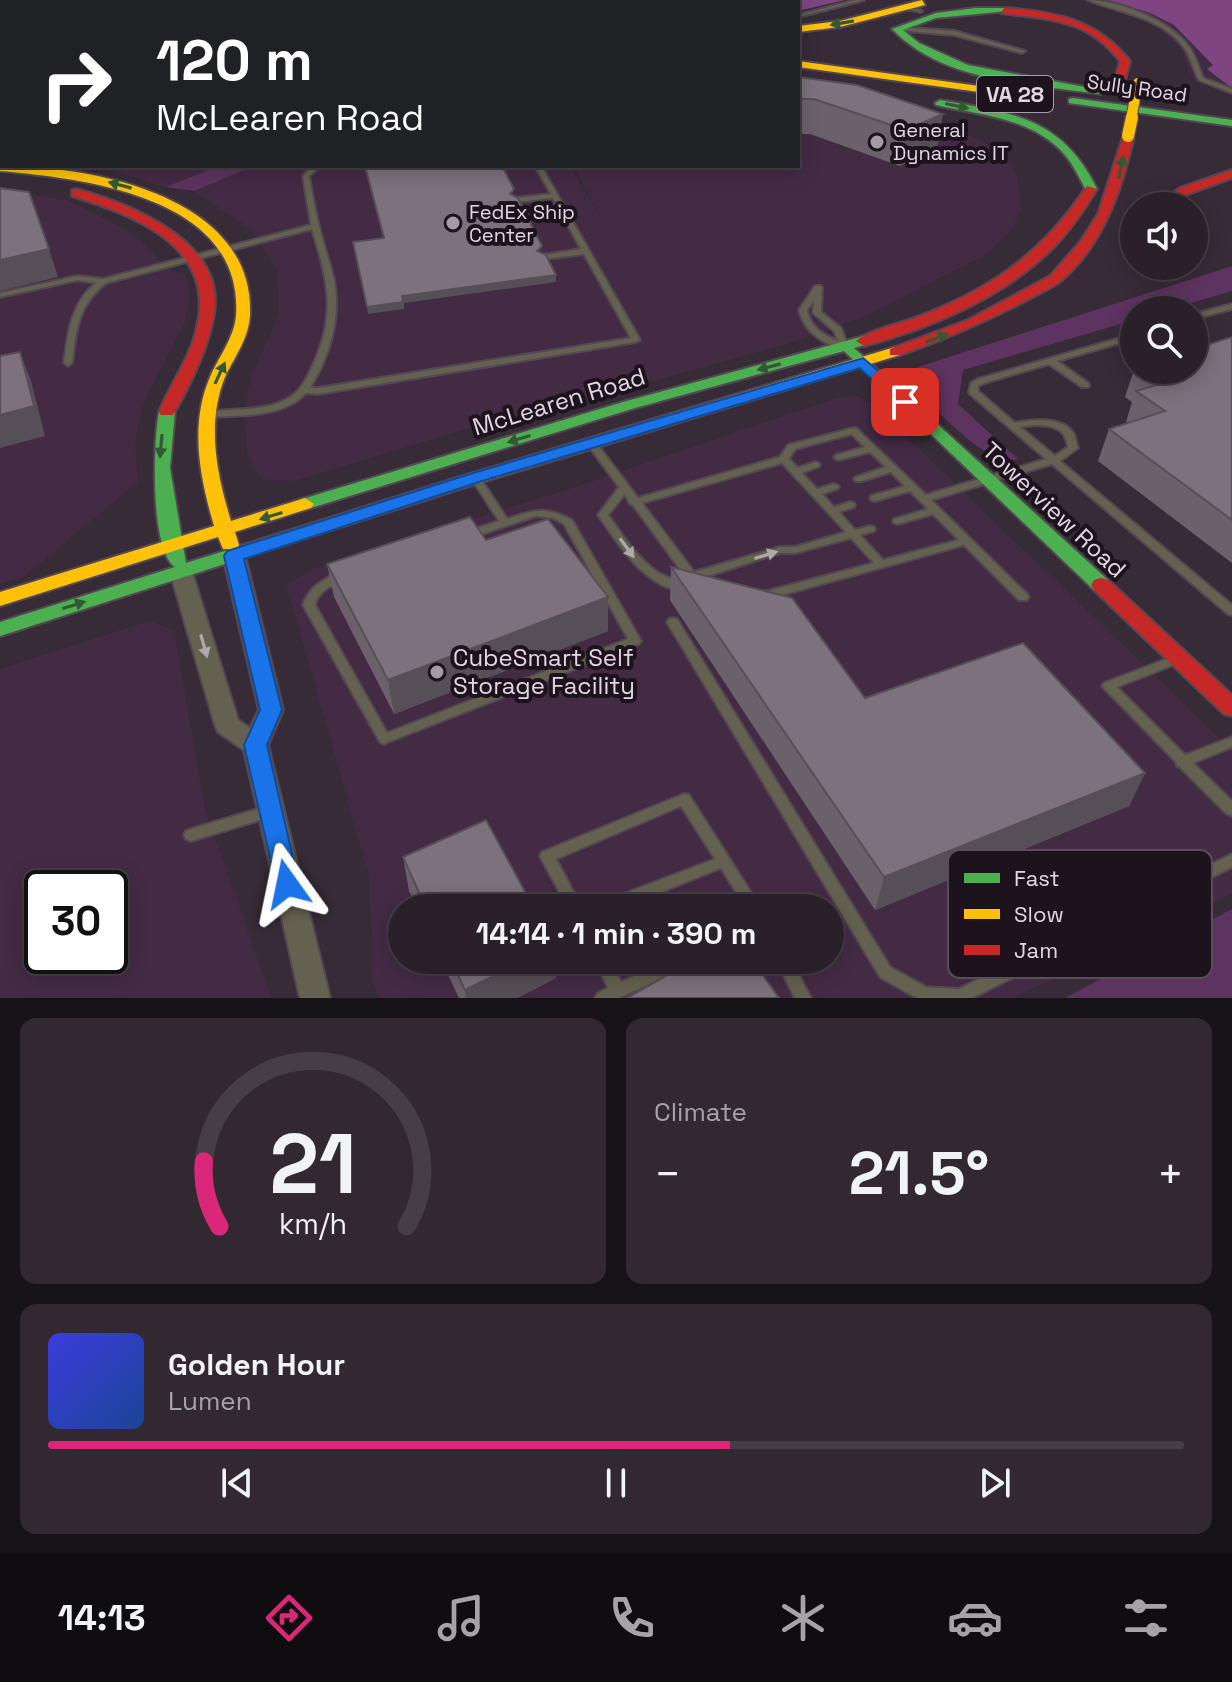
<!DOCTYPE html>
<html lang="en">
<head>
<meta charset="utf-8">
<style>
  :root { --surface:#292029; --page:#312831; --text:#f1f3f6; --muted:#a5a3a8; --line:#453e46; --accent:#db2777 }
  body { margin:0; font-family:"Space Grotesk",sans-serif; background:var(--page); color:var(--text); height:100vh; display:flex; flex-direction:column; font-size:30px; white-space:nowrap }
  * { box-sizing:border-box; margin:0 }
  p { font-size:26px; color:var(--muted) }
  .icon { flex:none; width:44px; height:44px; fill:none; stroke:currentColor; stroke-width:2; stroke-linecap:round; stroke-linejoin:round }
  .map { position:relative; height:998px; overflow:hidden }
  .sheet { display:flex; flex-direction:column; gap:20px; padding:20px; background:#171217; flex:1 }
  .sheet>* { flex:none }
  .guide { position:absolute; left:0px; top:0px; width:800px; height:168px; box-shadow:0 4px 20px #0003,0 0 0 2px var(--line); background:#202124; color:#fff; overflow:hidden }
  .buttons { position:absolute; left:1120px; top:192px; display:grid; gap:16px }
  .buttons a { display:grid; place-items:center; width:88px; height:88px; border-radius:50%; background:var(--surface); box-shadow:0 4px 20px #0003,0 0 0 2px var(--line); font-size:40px }
  .speed { position:absolute; left:24px; top:870px; display:flex; gap:16px; font-size:40px; font-weight:700; text-align:center }
  .speed>* { display:grid; place-content:center; width:104px; height:104px; border-radius:50%; background:var(--surface); box-shadow:0 4px 20px #0003,0 0 0 2px var(--line); line-height:1 }
  .speed .limit { border:4px solid #111; border-radius:12px; background:#fff; color:#111 }
  .pin { position:absolute; display:grid; place-items:center; width:68px; height:68px; color:#fff; margin:-34px; border-radius:16px; box-shadow:0 4px 12px #0006 }
  .me { position:absolute; width:88px; margin:-44px; rotate:348deg; stroke-linejoin:round; filter:drop-shadow(0 0 6px #0008) }
  .turn { display:flex; align-items:center; gap:28px; height:168px; padding:0 24px; font-size:36px }
  .turn .icon { width:104px; height:104px; stroke-width:2.5 }
  .turn b { display:block; font-size:56px; line-height:68px }
  .big { font-size:60px; font-weight:600; line-height:1.1 }
  .sheet .card { flex:1; display:flex; flex-direction:column; justify-content:center; gap:12px; min-width:0; padding:0 28px; border-radius:16px; background:var(--page) }
  .sheet .dial { align-items:center; gap:0 }
  .dial svg { height:208px; overflow:visible; fill:none; stroke:var(--line); stroke-width:7; stroke-linecap:round; text-anchor:middle }
  .dial text { fill:var(--text); stroke:none }
  .song { display:flex; align-items:center; gap:24px }
  .cover { width:96px; height:96px; border-radius:12px; background:linear-gradient(135deg,hsl(240 70% 55%),hsl(220 70% 35%)) }
  .played { height:8px; border-radius:4px; background:linear-gradient(90deg,var(--accent) 60%,var(--line) 60%) }
  .keys { display:flex; justify-content:space-around; direction:ltr }
  .heat { display:flex; justify-content:space-between; align-items:center; font-size:44px; direction:ltr }
  .sheet .tiles { flex:1; display:grid; gap:20px; grid-template-columns:1fr 1fr }
  .card:last-child { grid-column:span 2 }
  .trip { position:absolute; left:388px; top:894px; width:456px; height:80px; border-radius:40px; background:var(--surface); box-shadow:0 4px 20px #0003,0 0 0 2px var(--line); font-weight:600; line-height:80px; text-align:center }
  .menu { display:flex; height:128px; justify-content:space-around; align-items:center; background:#100d10; color:var(--muted) }
  .menu .icon { width:56px; height:56px }
  .menu .selected { color:var(--accent) }
  .menu b { font-size:36px; color:var(--text) }
  .map>svg:first-child { display:block }
</style>
</head>
<body>
<div class="map">
<svg width="1232" height="998" viewBox="0 0 1232 998">
  <rect width="100%" height="100%" fill="#372b37"/>
  <path fill="#432b44" fill-rule="evenodd" d="M 0,0 L 184,0 L 199,2 L 2,2 L 2,156 Z
    M 1079,0 L 1232,0 L 1232,94 L 1193,79 L 1180,47 L 1155,26 L 1134,15 Z
    M 798,89 L 938,118 L 1005,154 L 1017,176 L 1021,210 L 1010,232 L 988,253 L 863,317 L 793,342 L 611,393 L 499,419 L 298,480 L 278,482 L 260,478 L 247,454 L 244,411 L 251,378 L 279,315 L 277,270 L 252,230 L 194,191 L 254,166 L 569,166 L 602,219 L 573,166 L 798,166 Z
    M 97,166 L 218,166 L 166,187 Z
    M 0,189 L 67,200 L 131,232 L 172,272 L 186,274 L 190,293 L 185,322 L 143,403 L 135,441 L 138,482 L 25,576 L 0,584 Z
    M 857,396 L 870,402 L 1232,750 L 1232,894 L 1013,998 L 381,998 L 373,984 L 369,876 L 286,584 L 315,568 L 566,490 L 840,397 ZM 402,908 L 830,908 L 830,960 L 402,960 Z
    M 149,621 L 174,630 L 204,806 L 271,998 L 0,998 L 0,669 ZM 42,888 L 110,888 L 110,956 L 42,956 Z"/>
  <path fill="#5d335f" d="M 218,166 L 254,166 L 194,191 L 166,187 Z
    M 1232,266 L 1232,291 L 1167,310 L 1134,310 L 1134,320 L 963,370 L 958,404 L 1018,459 C 988,471 929,401 907,380 L 907,375 L 918,367 Z
    M 1232,909 L 1232,998 L 1065,998 Z"/>
  <path fill="#7e4581" d="M 545,0 L 845,0 L 798,11 L 798,2 Z
    M 1109,0 L 1232,0 L 1232,88 L 1207,69 L 1213,65 L 1174,25 L 1150,13 Z"/>
  <g fill="none" stroke-linecap="round" stroke-linejoin="round">
    <defs>
      <path id="lane" d="M 519,0 L 532,0 L 539,2 L 526,2 Z
        M 856,0 L 864,0 L 798,17 L 798,15 Z
        M 1088,0 C 1118,0 1167,20 1186,43 C 1195,53 1198,66 1203,78 L 1232,89 L 1232,93 L 1199,80 C 1193,69 1191,56 1183,46 C 1159,16 1120,13 1088,0 Z
        M 904,6 L 922,11 L 920,12 L 904,8 Z
        M 897,27 L 954,31 L 1025,51 L 1022,53 L 954,35 L 895,30 Z
        M 0,86 L 2,86 L 2,90 L 0,90 Z
        M 313,166 L 320,166 L 309,176 C 312,193 315,210 319,226 C 323,244 330,262 334,280 C 341,318 330,356 310,388 L 318,388 L 631,338 L 584,254 L 544,259 L 540,257 L 544,255 L 581,249 L 553,198 L 516,202 L 513,200 L 516,198 L 551,194 L 535,166 L 541,166 L 640,340 L 636,342 L 318,394 L 306,393 C 283,418 240,415 209,417 L 206,416 L 204,414 L 206,412 C 232,408 261,412 285,400 C 299,394 306,380 312,367 C 337,315 328,281 312,229 L 106,283 C 78,305 76,330 72,363 L 68,366 L 64,363 C 68,333 71,302 96,283 L 78,280 L 0,297 L 0,293 L 78,276 L 103,279 L 311,225 L 303,176 Z
        M 815,286 L 821,286 L 822,288 L 821,312 L 841,328 L 848,346 L 847,348 C 825,347 804,332 799,310 ZM 814,300 L 813,313 L 834,331 L 838,341 C 822,334 811,328 807,310 Z
        M 1232,304 L 1232,309 L 1194,319 L 1194,314 Z
        M 1134,334 L 1134,339 L 1057,361 L 1088,383 L 1089,385 L 1088,387 L 1082,387 L 1049,364 L 984,383 L 978,386 L 978,391 L 1015,423 C 1032,419 1063,416 1074,434 C 1076,439 1076,443 1078,448 L 1060,461 L 1232,605 L 1232,615 L 1228,614 L 1052,464 L 931,500 L 1027,594 L 1029,597 L 1027,600 L 1019,600 L 964,545 L 760,601 L 756,600 L 754,597 L 756,594 L 874,563 L 851,538 L 795,553 L 780,553 L 692,581 L 688,580 L 633,505 L 630,504 L 625,494 L 608,515 C 623,535 637,559 659,573 C 668,578 680,581 687,587 L 686,590 C 648,593 617,542 598,515 L 619,487 L 588,445 L 593,442 L 596,443 L 638,498 L 780,457 L 788,445 L 854,428 L 857,429 L 926,495 L 1046,459 L 970,394 L 969,392 L 971,383 L 978,379 ZM 1034,425 C 1044,425 1058,426 1064,435 C 1065,436 1068,446 1068,447 L 1055,456 L 1020,427 ZM 852,434 L 865,447 L 836,455 L 834,457 L 836,459 L 839,460 L 870,452 L 886,467 L 856,477 L 854,479 L 856,481 L 862,481 L 891,472 L 905,486 L 871,496 L 870,498 L 871,500 L 875,501 L 910,491 L 928,509 L 894,519 L 893,521 L 894,523 L 898,524 L 933,514 L 959,540 L 883,560 L 860,535 L 874,531 L 875,529 L 874,527 L 870,526 L 855,530 L 839,512 L 854,507 L 855,505 L 854,503 L 850,502 L 834,507 L 822,494 L 837,489 L 839,487 L 837,485 L 834,484 L 817,489 L 802,473 L 818,467 L 820,465 L 818,463 L 815,462 L 798,468 L 789,459 L 795,449 ZM 782,463 L 846,532 L 795,547 L 780,547 L 694,572 L 642,503 Z
        M 476,475 L 479,476 L 507,519 C 534,510 545,506 572,520 L 641,641 L 639,644 L 388,742 L 384,744 L 380,742 L 303,605 C 308,590 318,583 331,576 L 499,521 L 471,478 ZM 536,516 L 553,518 L 564,524 L 628,639 L 387,733 L 315,605 C 318,593 328,587 339,582 Z
        M 673,618 L 677,619 L 890,967 L 926,987 L 959,989 L 1232,854 L 1232,867 L 972,998 L 917,998 L 880,977 L 667,622 L 669,619 Z
        M 1177,655 L 1181,656 L 1183,659 L 1181,662 L 1117,687 L 1185,755 L 1232,737 L 1232,747 L 1193,763 L 1232,801 L 1232,816 L 1227,814 L 1180,767 L 1177,766 L 1176,762 L 1102,686 L 1104,683 Z
        M 684,794 L 689,795 L 761,908 L 746,908 L 721,868 L 622,908 L 598,908 L 600,903 L 715,859 L 681,806 L 556,859 L 582,908 L 568,908 L 540,856 L 542,852 Z
        M 268,806 L 273,808 L 275,812 L 273,816 L 191,841 L 186,839 L 184,835 L 186,831 L 191,829 Z
        M 595,960 L 610,960 L 621,982 L 669,960 L 692,960 L 690,965 L 619,998 L 595,998 L 598,993 L 608,988 Z
        M 776,960 L 791,960 L 811,998 L 795,998 Z"/>
      <path id="street" d="M 2,106 L 2,115 L 0,116 L 0,107 Z
        M 2,130 L 2,139 L 0,140 L 0,131 Z
        M 234,549 L 245,556 L 283,710 L 268,745 L 330,998 L 300,998 L 244,750 L 218,732 L 215,725 L 170,572 L 173,567 L 189,567 L 192,572 L 238,720 L 250,728 L 259,710 L 223,556 Z"/>
      <path id="fast" d="M 976,8 L 1004,8 L 1008,11 L 936,18 L 903,30 L 919,43 L 968,65 L 1106,91 L 1101,94 C 1032,84 944,83 892,29 L 936,13 Z
        M 1073,98 L 1232,120 L 1232,126 L 1069,103 L 1069,99 Z
        M 940,100 C 1012,113 1062,117 1097,189 L 1087,192 C 1079,178 1074,165 1064,154 C 1033,118 980,115 936,105 L 935,103 Z
        M 864,336 L 869,338 L 869,344 L 854,348 L 1108,580 L 1111,585 L 1108,590 L 1094,590 L 844,351 L 635,408 L 311,508 L 299,508 L 296,504 L 299,500 L 623,402 Z
        M 167,407 L 175,412 L 170,468 L 186,563 L 460,477 L 472,477 L 475,481 L 472,485 L 0,636 L 0,622 L 175,567 C 150,551 153,441 159,412 Z"/>
      <path id="slow" d="M 320,0 L 341,0 L 343,2 L 322,2 Z
        M 922,0 L 925,5 L 840,27 L 798,32 L 798,26 L 840,21 Z
        M 798,61 L 979,86 L 984,89 L 979,92 L 798,67 Z
        M 0,163 L 2,166 C 94,166 255,197 250,315 C 249,338 234,358 225,377 C 206,424 217,475 231,521 L 305,498 L 314,504 L 311,508 L 235,532 L 239,545 L 237,549 L 223,549 L 218,537 L 0,606 L 0,592 L 214,526 C 200,478 189,425 210,377 C 218,358 234,338 236,316 C 244,197 87,179 0,171 Z
        M 895,347 L 903,352 L 900,355 L 472,485 L 460,485 L 457,481 L 460,477 Z"/>
      <path id="jam" d="M 406,0 L 427,0 L 429,2 L 408,2 Z
        M 1004,8 C 1054,11 1098,20 1130,61 L 1125,80 L 1120,83 L 1115,80 L 1120,61 C 1086,18 1051,20 1001,13 Z
        M 1124,134 L 1134,136 C 1122,189 1104,244 1061,281 C 1052,288 1039,293 1029,299 C 987,321 945,339 900,355 L 890,355 L 890,349 L 968,320 L 1050,276 L 1080,242 L 1098,214 Z
        M 1232,170 L 1232,178 L 1188,194 L 1169,206 L 1155,206 L 1180,188 Z
        M 1087,186 L 1097,189 C 1084,210 1071,230 1053,248 C 1004,297 931,328 864,346 L 856,341 C 870,329 907,322 925,314 C 996,286 1044,250 1087,186 Z
        M 76,189 C 127,203 215,237 215,301 C 215,335 190,386 173,415 L 161,415 L 159,412 C 170,384 191,357 197,327 C 216,246 134,215 72,196 L 72,190 Z
        M 1101,578 L 1108,580 L 1232,695 L 1232,716 L 1224,714 L 1094,590 L 1091,585 L 1094,580 Z"/>
    </defs>
    <use href="#lane" stroke="#524752" stroke-width="4"/>
    <use href="#street" stroke="#524752" stroke-width="4"/>
    <use href="#fast" stroke="#524752" stroke-width="4"/>
    <use href="#slow" stroke="#524752" stroke-width="4"/>
    <use href="#jam" stroke="#524752" stroke-width="4"/>
    <use href="#lane" fill="#646150" fill-rule="evenodd"/>
    <use href="#street" fill="#646150" fill-rule="evenodd"/>
    <use href="#fast" fill="#4caf50" fill-rule="evenodd"/>
    <use href="#slow" fill="#ffc107" fill-rule="evenodd"/>
    <use href="#jam" fill="#c62828" fill-rule="evenodd"/>
    <defs>
      <path id="slow-bridge-far1" d="M 1131,119 L 1138,83"/>
      <path id="slow-bridge" d="M 1128,136 L 1132,117"/>
    </defs>
    <use href="#slow-bridge-far1" stroke="#524752" stroke-width="12" stroke-linecap="butt"/>
    <use href="#slow-bridge" stroke="#524752" stroke-width="15" stroke-linecap="butt"/>
    <use href="#slow-bridge-far1" stroke="#ffc107" stroke-width="10"/>
    <use href="#slow-bridge" stroke="#ffc107" stroke-width="12"/>
  </g>
  <path fill="#6b616b" d="M 798,77 L 857,85 L 937,149 L 900,166 L 810,134 L 798,134 Z
    M 1232,337 L 1232,563 L 1098,461 L 1109,429 L 1128,423 L 1126,422 L 1132,402 L 1125,397 L 1134,370 L 1194,370 Z
    M 486,540 L 608,631 L 394,714 L 334,597 L 327,564 Z
    M 671,567 L 865,698 L 1145,773 L 1129,806 L 875,910 L 670,600 Z
    M 403,857 L 534,908 L 417,908 L 409,891 Z
    M 441,960 L 555,960 L 556,978 L 517,998 L 459,998 Z"/>
  <path fill="#574f57" d="M 943,114 L 937,149 L 900,166 L 906,130 Z
    M 49,249 L 58,277 L 0,291 L 0,260 Z
    M 556,275 L 556,282 L 404,303 L 404,309 L 368,314 L 367,307 L 402,296 Z
    M 20,352 L 31,381 L 45,436 L 0,448 L 0,415 Z
    M 608,597 L 608,631 L 394,714 L 388,680 Z
    M 1145,773 L 1129,806 L 875,910 L 884,877 Z
    M 525,960 L 555,960 L 556,978 L 517,998 L 466,998 L 465,990 Z"/>
  <path fill="#7c717c" stroke="#574f57" stroke-width="2" d="M 798,77 L 857,85 L 943,114 L 906,130 L 814,99 L 798,99 Z
    M 365,166 L 502,166 L 514,189 L 510,194 L 518,198 L 542,246 L 537,251 L 546,255 L 556,275 L 402,296 L 403,302 L 367,307 L 353,242 L 384,238 Z
    M 0,188 L 29,192 L 49,249 L 0,260 Z
    M 1232,337 L 1232,520 L 1109,429 L 1165,411 L 1136,391 L 1160,384 L 1140,370 L 1194,370 L 1194,349 Z
    M 20,352 L 34,406 L 0,415 L 0,356 Z
    M 470,517 L 486,540 L 548,519 L 608,597 L 388,680 L 327,564 Z
    M 671,567 L 792,598 L 865,698 L 1023,643 L 1145,773 L 884,877 Z
    M 486,820 L 534,908 L 426,908 L 403,857 Z
    M 451,960 L 525,960 L 465,990 Z
    M 694,960 L 752,960 L 779,998 L 627,998 Z"/>
  <defs><path id="oneway-solid" d="M-6-.8H1V-3.2L6.5 0L1 3.2V.8H-6Z" transform="scale(2)"/></defs>
  <g fill="#325934">
    <use href="#oneway-solid" transform="translate(842 23) rotate(170)"/>
    <use href="#oneway-solid" transform="translate(957 106) rotate(12)"/>
    <use href="#oneway-solid" transform="translate(1121 167) rotate(-78)"/>
    <use href="#oneway-solid" transform="translate(120 185) rotate(-165)"/>
    <use href="#oneway-solid" transform="translate(937 338) rotate(-21)"/>
    <use href="#oneway-solid" transform="translate(769 367) rotate(165)"/>
    <use href="#oneway-solid" transform="translate(220 373) rotate(-65)"/>
    <use href="#oneway-solid" transform="translate(519 439) rotate(163)"/>
    <use href="#oneway-solid" transform="translate(161 446) rotate(95)"/>
    <use href="#oneway-solid" transform="translate(271 516) rotate(163)"/>
    <use href="#oneway-solid" transform="translate(74 605) rotate(-17)"/>
  </g>
  <g fill="#b0a7a8">
    <use href="#oneway-solid" transform="translate(627 548) rotate(54)"/>
    <use href="#oneway-solid" transform="translate(766 555) rotate(-17)"/>
    <use href="#oneway-solid" transform="translate(204 646) rotate(74)"/>
  </g>
  <path fill="#1a73e8" stroke="#114b97" stroke-width="2" d="M 863,358 L 910,398 L 910,405 L 899,405 L 860,368 L 482,481 L 244,559 L 282,710 L 267,745 L 299,884 L 296,892 L 287,896 L 278,892 L 244,745 L 260,710 L 224,556 L 227,551 L 470,474 Z"/>
  <g fill="#a79aa7" stroke="#1d131d" stroke-width="3">
    <circle cx="877" cy="142" r="8"/>
    <circle cx="453" cy="223" r="8"/>
    <circle cx="437" cy="672" r="8"/>
  </g>
  <g text-anchor="middle" stroke-width="8" stroke-linejoin="round" paint-order="stroke">
    <g font-size="20" fill="#e3d5e3" stroke="#1d131d">
      <text transform="translate(1137 88) rotate(8)" y="7">Sully Road</text>
    </g>
    <g font-size="20" fill="#e3d5e3" stroke="#1d131d" text-anchor="start">
      <text x="893" y="137">General<tspan x="893" dy="23">Dynamics IT</tspan></text>
      <text x="469" y="219">FedEx Ship<tspan x="469" dy="23">Center</tspan></text>
    </g>
    <rect fill="#1d131d" stroke="#a89ba8" stroke-width="2" x="977" y="76" width="76" height="36" rx="6"/>
    <g font-size="22" font-weight="bold" fill="#e3d5e3">
      <text x="1015" y="102">VA 28</text>
    </g>
    <g font-size="24" fill="#e3d5e3" stroke="#1d131d">
      <text transform="translate(559 402) rotate(-17)" y="8">McLearen Road</text>
      <text transform="translate(1054 510) rotate(43)" y="8">Towerview Road</text>
    </g>
    <g font-size="24" fill="#e3d5e3" stroke="#1d131d" text-anchor="start">
      <text x="453" y="666">CubeSmart Self<tspan x="453" dy="28">Storage Facility</tspan></text>
    </g>
  </g>
  <rect x="948" y="850" width="264" height="128" rx="12" fill="#1d131d" stroke="#584d58" stroke-width="2"/>
  <rect x="964" y="873" width="36" height="10" fill="#4caf50"/>
  <rect x="964" y="909" width="36" height="10" fill="#ffc107"/>
  <rect x="964" y="945" width="36" height="10" fill="#c62828"/>
  <g font-size="22" fill="#e3d5e3">
    <text x="1014" y="886">Fast</text>
    <text x="1014" y="922">Slow</text>
    <text x="1014" y="958">Jam</text>
  </g>
</svg>
<div class="buttons">
<a><svg class="icon" aria-label="sound" viewBox="0 0 24 24"><path d="M4 9h4l5-4v14l-5-4H4zM17 9q2 3 0 6"/></svg></a>
<a><svg class="icon" aria-label="search" viewBox="0 0 24 24"><circle cx="10" cy="10" r="6"/><path d="M15 15l6 6"/></svg></a>
</div>
<div class="speed"><div class="limit">30</div></div>
<div class="pin" style="left:905px;top:402px;background:#d93025"><svg class="icon" aria-label="arrive" viewBox="0 0 24 24"><path d="M6 21V4h12l-3 4 3 4H6"/></svg></div>
<svg class="me" style="left:287px;top:884px" viewBox="-20 -20 40 40"><path d="M0-17L14 15 0 8-14 15z" fill="#1a73e8" stroke="#fff" stroke-width="4"/></svg>
<div class="trip">14:14 · 1 min · 390 m</div>
<div class="guide">
<div class="turn"><svg class="icon" aria-label="right" viewBox="0 0 24 24"><path d="M7 20v-9h11M14 6l5 5-5 5"/></svg><div><b>120 m</b>McLearen Road</div></div>
</div>
</div>
<section class="sheet">
<div class="tiles">
<div class="card dial"><svg viewBox="0 0 100 80">
<path d="M14 69A42 42 0 1 1 86 69"/>
<path d="M14 69A42 42 0 0 1 8 44" stroke="#db2777"/>
<text x="50" y="56" font-size="32" font-weight="700">21</text>
<text x="50" y="72" font-size="11">km/h</text>
</svg></div>
<div class="card"><p>Climate</p>
<div class="heat"><a>−</a><b class="big">21.5°</b><a>+</a></div>
</div>
<div class="card">
<div class="song"><i class="cover"></i><div><b>Golden Hour</b><p>Lumen</p></div></div>
<div class="played"></div>
<div class="keys"><svg class="icon" aria-label="previous" viewBox="0 0 24 24"><path d="M18 5L8 12l10 7zM5 5v14"/></svg><svg class="icon" aria-label="pause" viewBox="0 0 24 24"><path d="M8 5v14M16 5v14"/></svg><svg class="icon" aria-label="next" viewBox="0 0 24 24"><path d="M6 5l10 7-10 7zM19 5v14"/></svg></div>
</div>
</div>
</section>
<nav class="menu">
<b>14:13</b>
<svg class="icon selected" aria-label="directions" viewBox="0 0 24 24"><path d="M12 3l9 9-9 9-9-9zM9 14v-3h6M13 9l2 2-2 2"/></svg>
<svg class="icon" aria-label="music" viewBox="0 0 24 24"><path d="M9 18V5l10-2v13"/><circle cx="6" cy="18" r="3"/><circle cx="16" cy="16" r="3"/></svg>
<svg class="icon" aria-label="phone" viewBox="0 0 24 24"><path d="M5 4h4l2 5-3 2q2 4 5 5l2-3 5 2v4C11 20 4 13 5 4z"/></svg>
<svg class="icon" aria-label="climate" viewBox="0 0 24 24"><path d="M12 3v18M4 7l16 10M4 17L20 7"/></svg>
<svg class="icon" aria-label="car" viewBox="0 0 24 24"><path d="M5 17H2v-5l4-1 3-4h7l3 4 3 1v5h-3M9 17h6M6 11h13"/><circle cx="7" cy="17" r="2"/><circle cx="17" cy="17" r="2"/></svg>
<svg class="icon" aria-label="filters" viewBox="0 0 24 24"><path d="M4 7h16M4 17h16"/><circle cx="9" cy="7" r="2"/><circle cx="15" cy="17" r="2"/></svg>
</nav>
</body>
</html>
